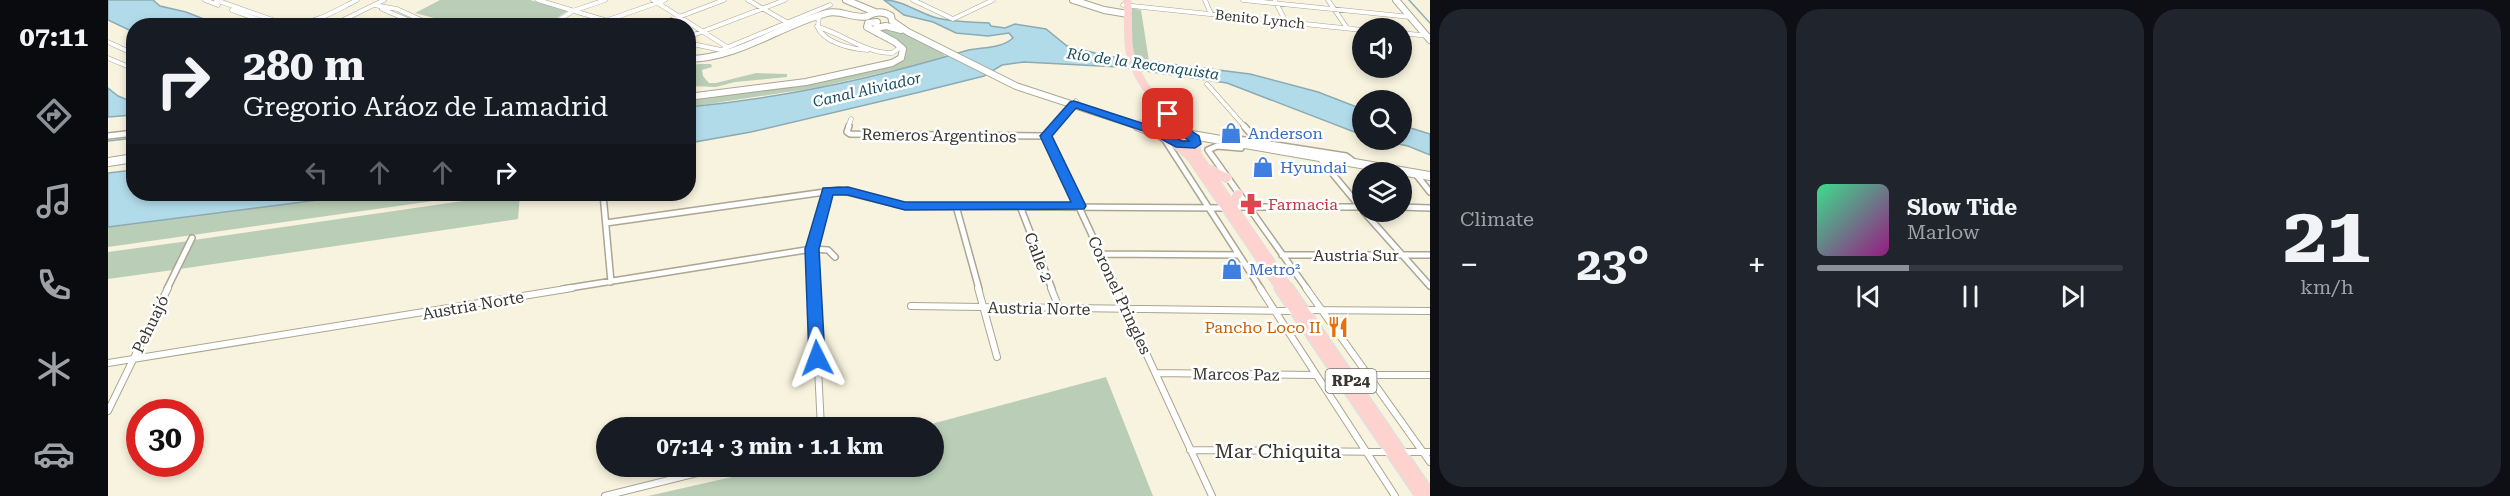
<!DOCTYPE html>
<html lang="en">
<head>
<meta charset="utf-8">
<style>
  :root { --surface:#171b24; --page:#20242c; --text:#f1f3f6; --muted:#9ea1a6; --line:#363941; --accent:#8c9099 }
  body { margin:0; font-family:"Roboto Serif",serif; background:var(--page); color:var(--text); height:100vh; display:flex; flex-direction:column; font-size:22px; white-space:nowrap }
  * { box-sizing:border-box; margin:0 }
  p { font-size:20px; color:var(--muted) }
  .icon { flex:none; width:33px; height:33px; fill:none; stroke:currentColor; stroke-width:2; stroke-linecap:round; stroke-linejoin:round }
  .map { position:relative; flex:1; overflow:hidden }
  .sheet { display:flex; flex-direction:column; gap:9px; padding:9px; background:#0d0f14; width:1080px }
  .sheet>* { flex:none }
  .banner { position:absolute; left:18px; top:18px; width:570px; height:183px; border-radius:24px; box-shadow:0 3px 9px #0003; background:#171b24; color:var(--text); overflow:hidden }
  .buttons { position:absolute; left:1244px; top:18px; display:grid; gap:12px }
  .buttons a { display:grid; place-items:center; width:60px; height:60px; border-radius:50%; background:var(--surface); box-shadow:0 3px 9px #0003; font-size:30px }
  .speed { position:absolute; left:18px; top:399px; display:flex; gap:12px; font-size:30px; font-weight:700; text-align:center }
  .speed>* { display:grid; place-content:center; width:78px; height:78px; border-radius:50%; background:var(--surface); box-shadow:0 3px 9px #0003; line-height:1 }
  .speed .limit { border:9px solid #d22; background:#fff; color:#111 }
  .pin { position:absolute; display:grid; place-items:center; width:51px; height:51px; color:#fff; margin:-26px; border-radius:12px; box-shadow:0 3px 9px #0006 }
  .me { position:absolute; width:66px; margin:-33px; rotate:357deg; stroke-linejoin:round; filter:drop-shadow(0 0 4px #0008) }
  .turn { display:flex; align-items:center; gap:21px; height:126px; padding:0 18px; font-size:27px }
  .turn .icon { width:78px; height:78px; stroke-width:2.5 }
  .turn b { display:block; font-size:42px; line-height:51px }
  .lanes { display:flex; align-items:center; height:57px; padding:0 18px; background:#0003; justify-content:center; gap:30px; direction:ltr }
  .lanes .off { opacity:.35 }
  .big { font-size:45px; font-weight:700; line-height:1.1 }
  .sheet .card { flex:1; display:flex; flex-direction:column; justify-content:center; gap:9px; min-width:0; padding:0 21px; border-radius:24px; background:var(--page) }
  .sheet .dial { align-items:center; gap:0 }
  .dial b { font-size:78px; line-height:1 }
  .song { display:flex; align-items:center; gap:18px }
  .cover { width:72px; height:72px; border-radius:9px; background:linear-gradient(135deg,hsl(150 70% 55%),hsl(310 70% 35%)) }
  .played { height:6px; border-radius:3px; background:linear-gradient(90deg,var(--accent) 30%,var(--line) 30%) }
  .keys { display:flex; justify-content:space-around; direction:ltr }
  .heat { display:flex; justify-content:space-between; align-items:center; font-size:33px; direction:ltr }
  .sheet .tiles { flex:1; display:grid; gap:9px; grid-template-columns:repeat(3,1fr) }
  .trip { position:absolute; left:488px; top:417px; width:348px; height:60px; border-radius:30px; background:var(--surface); box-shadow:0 3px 9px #0003; font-weight:700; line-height:60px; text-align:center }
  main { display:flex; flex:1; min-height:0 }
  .tabs { display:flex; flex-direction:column; width:108px; justify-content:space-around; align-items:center; background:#090b0e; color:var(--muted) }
  .tabs .icon { width:42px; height:42px }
  .tabs .on { color:var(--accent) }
  .tabs b { font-size:27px; color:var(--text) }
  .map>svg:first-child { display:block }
</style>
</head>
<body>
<main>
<nav class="tabs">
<b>07:11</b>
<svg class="icon on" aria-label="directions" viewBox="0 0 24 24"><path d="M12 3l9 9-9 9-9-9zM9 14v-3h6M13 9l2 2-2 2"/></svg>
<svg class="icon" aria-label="music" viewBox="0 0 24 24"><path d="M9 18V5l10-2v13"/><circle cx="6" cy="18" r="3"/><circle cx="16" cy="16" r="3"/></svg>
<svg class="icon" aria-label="phone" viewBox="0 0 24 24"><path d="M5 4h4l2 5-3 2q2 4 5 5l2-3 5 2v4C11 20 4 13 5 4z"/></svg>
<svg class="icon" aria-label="climate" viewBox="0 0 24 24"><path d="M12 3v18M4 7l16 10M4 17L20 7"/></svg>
<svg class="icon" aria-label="car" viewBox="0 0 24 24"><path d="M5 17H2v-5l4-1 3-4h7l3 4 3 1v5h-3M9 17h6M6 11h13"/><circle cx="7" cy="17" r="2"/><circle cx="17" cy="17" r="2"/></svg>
</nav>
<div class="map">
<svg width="1322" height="496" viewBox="0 0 1322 496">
  <rect width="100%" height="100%" fill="#f8f3de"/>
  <path fill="#baceb7" d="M 332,0 L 422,0 L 461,10 L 436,26 L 333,25 L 321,22 L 326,18 L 307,13 Z
    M 1024,8 L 1033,10 L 1041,61 L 1026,60 L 1022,35 L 1024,33 Z
    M 771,28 C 796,32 820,41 840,58 L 706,88 L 581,107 L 581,98 L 774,67 L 797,55 L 797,50 L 771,33 Z
    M 592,64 L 603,64 L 604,67 L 594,70 L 595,76 L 601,83 L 608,83 L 648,73 L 679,74 L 679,77 L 627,82 L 608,87 L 581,86 L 581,65 Z
    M 257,194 L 375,194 L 0,247 L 0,227 Z
    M 390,194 L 412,194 L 410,219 L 72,269 L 86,240 L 362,200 Z
    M 81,241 L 65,270 L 0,279 L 0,252 Z
    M 998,377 L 1045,496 L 540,496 L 668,467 L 825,466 L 825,428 L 812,427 Z"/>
  <path fill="#b2dbea" stroke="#8daab2" stroke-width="1.5" d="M 0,0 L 45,0 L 52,6 L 78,12 L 111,25 L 26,26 L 25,32 L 0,20 Z
    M 776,0 C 795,0 810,13 829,18 C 846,22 864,22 881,23 L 883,26 L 897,28 L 907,24 L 938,29 L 959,46 L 999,56 L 1142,74 L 1210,92 L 1254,109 L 1254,135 L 1119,83 L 1011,67 L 916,62 L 894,65 L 876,76 L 808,93 L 643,132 L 581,143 L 581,107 C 674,98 768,78 857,51 C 872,47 893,49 905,38 L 901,33 L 880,36 L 848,33 L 825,22 L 796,15 Z
    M 0,88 L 10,96 L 25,102 L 25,115 L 0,117 Z
    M 1293,125 L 1322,134 L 1322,155 L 1300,146 L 1272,140 L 1293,140 Z
    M 25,170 L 26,194 L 257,194 L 0,227 L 0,173 Z"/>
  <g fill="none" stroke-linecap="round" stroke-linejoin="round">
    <path stroke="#8daab2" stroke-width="1.5" d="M 1301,0 L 1322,23
      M 0,141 L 26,138"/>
    <defs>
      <path id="street-far2" d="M 97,0 L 110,5
        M 108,0 L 176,24 C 204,26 225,12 249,0
        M 430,0 L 516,26
        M 545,0 L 619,47
        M 640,0 L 680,23
        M 805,0 L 845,19 L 885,0
        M 1097,0 L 1103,14
        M 1135,0 L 1303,17
        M 1220,0 L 1239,28
        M 1167,1 L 1178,22
        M 266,5 L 289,9 L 326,26
        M 1015,5 L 1254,30
        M 274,9 L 314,26
        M 124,10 L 168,26
        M 711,15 L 710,27 C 735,34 757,53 784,53 L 793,47
        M 500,20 L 557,0
        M 230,22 L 241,26
        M 223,26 L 276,0
        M 441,26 L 465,11 L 497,0
        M 547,26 L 616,0
        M 709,26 C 716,43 743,49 760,50
        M 1293,33 L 1321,36
        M 580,37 L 677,0
        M 0,42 L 26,54
        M 580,43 L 613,50 L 722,5
        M 0,58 L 26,69
        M 1099,84 L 1137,127
        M 740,127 L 743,119
        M 945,127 L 968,101"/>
      <path id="street-far1" d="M 741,126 L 739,132 L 742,134 L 938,136
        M 947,126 L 938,136 L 1009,289
        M 1136,126 L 1150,142
        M 0,136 L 26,133
        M 1052,136 L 1057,140 L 1153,289
        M 1130,139 L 1238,156 L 1246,162
        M 1133,148 L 1109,146 L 1100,150 L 1199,289
        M 1214,161 L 1253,208
        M 1307,173 L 1322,192
        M 495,194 L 503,282
        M 848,206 L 871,289
        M 912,206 L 944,289
        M 1125,207 L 1254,207
        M 1293,207 L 1322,208
        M 1256,212 L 1322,286
        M 498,223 L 731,190 L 797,206 L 1117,208
        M 993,254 L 1131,255
        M 1174,255 L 1322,255
        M 59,289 L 84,238
        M 455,289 L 704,249 L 720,250 L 727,257
        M 706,289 L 704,249 L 719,191"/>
      <path id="street" d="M 706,288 L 713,428
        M 870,288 L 889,357
        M 943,288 L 951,308
        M 1008,288 L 1104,496
        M 1152,288 L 1287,496
        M 1198,288 L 1322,462
        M 803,306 L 1186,311
        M 1195,310 L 1322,311
        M 0,363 L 464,288
        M 1048,373 L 1208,375
        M 1260,375 L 1322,375
        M 0,411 L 60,288
        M 1082,450 L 1282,452
        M 1294,452 L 1322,452
        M 497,496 L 617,466"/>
      <path id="secondary-far1" d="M 738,0 L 767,12
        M 965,0 L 996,10 L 1020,14
        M 1288,0 L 1322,40
        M 760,16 C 768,11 775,11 783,16 L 784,21 L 800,32 L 908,86 L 1033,127
        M 770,33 L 768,28 L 778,26 L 793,30
        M 580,59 C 632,58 671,26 719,13 C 733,9 746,20 760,16
        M 580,97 L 698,82 L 784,63 L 793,58 L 795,49 L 787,42 L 759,27 L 760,23 L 769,22"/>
      <path id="secondary" d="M 1029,126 L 1063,139
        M 1084,135 L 1322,176
        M 0,162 L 26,158"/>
      <path id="primary-far2" d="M 1019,0 C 1021,16 1019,32 1021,48 C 1026,78 1051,107 1072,127
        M 1033,123 L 1054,127 L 1058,122 L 1055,114"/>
      <path id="primary-far1" d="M 1048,126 L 1055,126
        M 1070,126 L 1077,132
        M 1068,143 L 1084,146 L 1088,140 L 1078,133 L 1065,132 L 1061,136 L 1063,139 L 1083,157 L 1173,289
        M 1087,144 L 1089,155 L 1181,289
        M 1103,170 L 1119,178
        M 1125,207 L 1130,194"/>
      <path id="primary" d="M 1172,288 L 1313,496
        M 1180,288 L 1322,495"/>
    </defs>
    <use href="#street-far2" stroke="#aaa692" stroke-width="5"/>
    <use href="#street-far1" stroke="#aaa692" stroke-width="8"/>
    <use href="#street" stroke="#aaa692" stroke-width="8"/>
    <use href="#secondary-far1" stroke="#aaa692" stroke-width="8"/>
    <use href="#secondary" stroke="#aaa692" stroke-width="10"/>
    <use href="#primary-far2" stroke="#dfdfde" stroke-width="8"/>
    <use href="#primary-far1" stroke="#dfdfde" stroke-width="10"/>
    <use href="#primary" stroke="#dfdfde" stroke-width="13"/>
    <use href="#street-far2" stroke="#fff" stroke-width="4"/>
    <use href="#street-far1" stroke="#fff" stroke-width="5"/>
    <use href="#street" stroke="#fff" stroke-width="6"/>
    <use href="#secondary-far1" stroke="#fff" stroke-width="6"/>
    <use href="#secondary" stroke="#fff" stroke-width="8"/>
    <use href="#primary-far2" stroke="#fed2ce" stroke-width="7"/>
    <use href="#primary-far1" stroke="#fed2ce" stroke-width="8"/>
    <use href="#primary" stroke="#fed2ce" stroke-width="10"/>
  </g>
  <path fill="#1a73e8" stroke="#114b97" stroke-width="1.5" d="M 966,101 L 1052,129 L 1074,141 L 1081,141 L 1065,128 L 1054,114 L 1056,111 L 1063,111 L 1073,124 L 1091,136 L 1093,144 L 1087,148 L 1068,147 L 1044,134 L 968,108 L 944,136 L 978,206 L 976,209 L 797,210 L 740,195 L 725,195 L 711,249 L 717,358 L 715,362 L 709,364 L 704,362 L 701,358 L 697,249 L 715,188 L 740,187 L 797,202 L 963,202 L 932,136 L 962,102 Z"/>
  <defs>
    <symbol id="shop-bare" viewBox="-9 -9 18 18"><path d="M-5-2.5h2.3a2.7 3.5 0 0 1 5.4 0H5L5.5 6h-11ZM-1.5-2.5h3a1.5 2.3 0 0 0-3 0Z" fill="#3f7fe0" stroke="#fff" stroke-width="2.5" paint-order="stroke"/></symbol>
    <symbol id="pharmacy-bare" viewBox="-9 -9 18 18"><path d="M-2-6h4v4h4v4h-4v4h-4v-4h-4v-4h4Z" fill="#e0444e" stroke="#fff" stroke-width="2.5" paint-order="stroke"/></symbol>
    <symbol id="restaurant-bare" viewBox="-9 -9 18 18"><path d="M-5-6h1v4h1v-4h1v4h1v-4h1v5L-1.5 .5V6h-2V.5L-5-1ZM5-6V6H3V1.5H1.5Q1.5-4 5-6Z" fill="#e8710a" stroke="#fff" stroke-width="2.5" paint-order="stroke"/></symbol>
  </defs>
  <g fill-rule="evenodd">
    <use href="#shop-bare" x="1108" y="118" width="30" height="30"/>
    <use href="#shop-bare" x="1140" y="152" width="30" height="30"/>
    <use href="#pharmacy-bare" x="1128" y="189" width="30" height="30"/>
    <use href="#shop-bare" x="1109" y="254" width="30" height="30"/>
    <use href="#restaurant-bare" x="1215" y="312" width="30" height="30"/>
  </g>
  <g text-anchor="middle" stroke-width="5" stroke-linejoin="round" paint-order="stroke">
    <g font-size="14" fill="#38362e" stroke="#fff">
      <text transform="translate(1152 19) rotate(6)" y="5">Benito Lynch</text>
    </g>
    <g font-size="15" font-style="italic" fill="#164d5e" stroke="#fff">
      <text transform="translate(1035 64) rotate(8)" y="5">Río de la Reconquista</text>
      <text transform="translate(759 90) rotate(-13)" y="5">Canal Aliviador</text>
    </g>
    <rect fill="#fff" stroke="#74726d" stroke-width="1.5" x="1217.5" y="369" width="51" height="24" rx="4.5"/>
    <g font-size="15" font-weight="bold" fill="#38362e">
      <text x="1243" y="386">RP24</text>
    </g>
    <g font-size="16" fill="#366cbe" stroke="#fff" text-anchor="start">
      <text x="1140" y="139">Anderson</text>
      <text x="1172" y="173">Hyundai</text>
      <text x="1141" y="275">Metro²</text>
    </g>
    <g font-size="16" fill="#38362e" stroke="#fff">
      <text transform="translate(831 135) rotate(1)" y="6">Remeros Argentinos</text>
      <text x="1248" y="261">Austria Sur</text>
      <text transform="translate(931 257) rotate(69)" y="6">Calle 2</text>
      <text transform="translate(1012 295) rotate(65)" y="6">Coronel Pringles</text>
      <text transform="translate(365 305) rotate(-10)" y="6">Austria Norte</text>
      <text transform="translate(931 308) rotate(1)" y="6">Austria Norte</text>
      <text transform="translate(42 324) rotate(-64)" y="6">Pehuajó</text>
      <text transform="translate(1128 374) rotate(1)" y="6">Marcos Paz</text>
    </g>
    <g font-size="16" fill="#be3a42" stroke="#fff" text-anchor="start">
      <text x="1160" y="210">Farmacia</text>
    </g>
    <g font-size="16" fill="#c56008" stroke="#fff" text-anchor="end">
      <text x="1213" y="333">Pancho Loco II</text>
    </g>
    <g font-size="20" fill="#38362e" stroke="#fff">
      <text x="1170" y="458">Mar Chiquita</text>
    </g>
  </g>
</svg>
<div class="buttons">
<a><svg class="icon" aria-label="sound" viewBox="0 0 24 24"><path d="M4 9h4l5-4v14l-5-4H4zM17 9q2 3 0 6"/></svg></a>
<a><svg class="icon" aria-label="search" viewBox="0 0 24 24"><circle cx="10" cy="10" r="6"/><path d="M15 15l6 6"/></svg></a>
<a><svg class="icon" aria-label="layers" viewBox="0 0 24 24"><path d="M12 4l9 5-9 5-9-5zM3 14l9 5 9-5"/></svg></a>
</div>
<div class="speed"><div class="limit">30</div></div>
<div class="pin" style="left:1060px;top:114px;background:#d93025"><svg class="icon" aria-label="arrive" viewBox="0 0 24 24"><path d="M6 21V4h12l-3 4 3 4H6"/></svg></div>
<svg class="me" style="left:709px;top:358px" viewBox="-20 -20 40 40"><path d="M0-17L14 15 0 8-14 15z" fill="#1a73e8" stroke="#fff" stroke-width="4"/></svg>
<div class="trip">07:14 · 3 min · 1.1 km</div>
<div class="banner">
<div class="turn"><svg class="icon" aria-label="right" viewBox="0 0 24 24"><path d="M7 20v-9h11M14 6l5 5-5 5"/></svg><div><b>280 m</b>Gregorio Aráoz de Lamadrid</div></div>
<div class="lanes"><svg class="icon off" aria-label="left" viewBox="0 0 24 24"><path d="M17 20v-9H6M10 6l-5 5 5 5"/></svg><svg class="icon off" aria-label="ahead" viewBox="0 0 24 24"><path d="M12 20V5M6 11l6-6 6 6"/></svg><svg class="icon off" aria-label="ahead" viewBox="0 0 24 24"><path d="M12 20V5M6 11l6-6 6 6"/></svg><svg class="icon" aria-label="right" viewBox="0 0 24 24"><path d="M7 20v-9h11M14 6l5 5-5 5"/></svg></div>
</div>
</div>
<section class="sheet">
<div class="tiles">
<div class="card"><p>Climate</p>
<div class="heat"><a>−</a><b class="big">23°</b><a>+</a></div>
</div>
<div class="card">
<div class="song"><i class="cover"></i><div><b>Slow Tide</b><p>Marlow</p></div></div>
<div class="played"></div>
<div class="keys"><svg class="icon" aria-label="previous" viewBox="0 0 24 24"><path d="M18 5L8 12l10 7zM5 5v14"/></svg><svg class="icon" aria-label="pause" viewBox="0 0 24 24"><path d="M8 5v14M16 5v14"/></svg><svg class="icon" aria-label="next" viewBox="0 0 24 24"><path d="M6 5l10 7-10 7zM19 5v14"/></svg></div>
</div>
<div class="card dial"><b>21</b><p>km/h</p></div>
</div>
</section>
</main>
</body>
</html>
